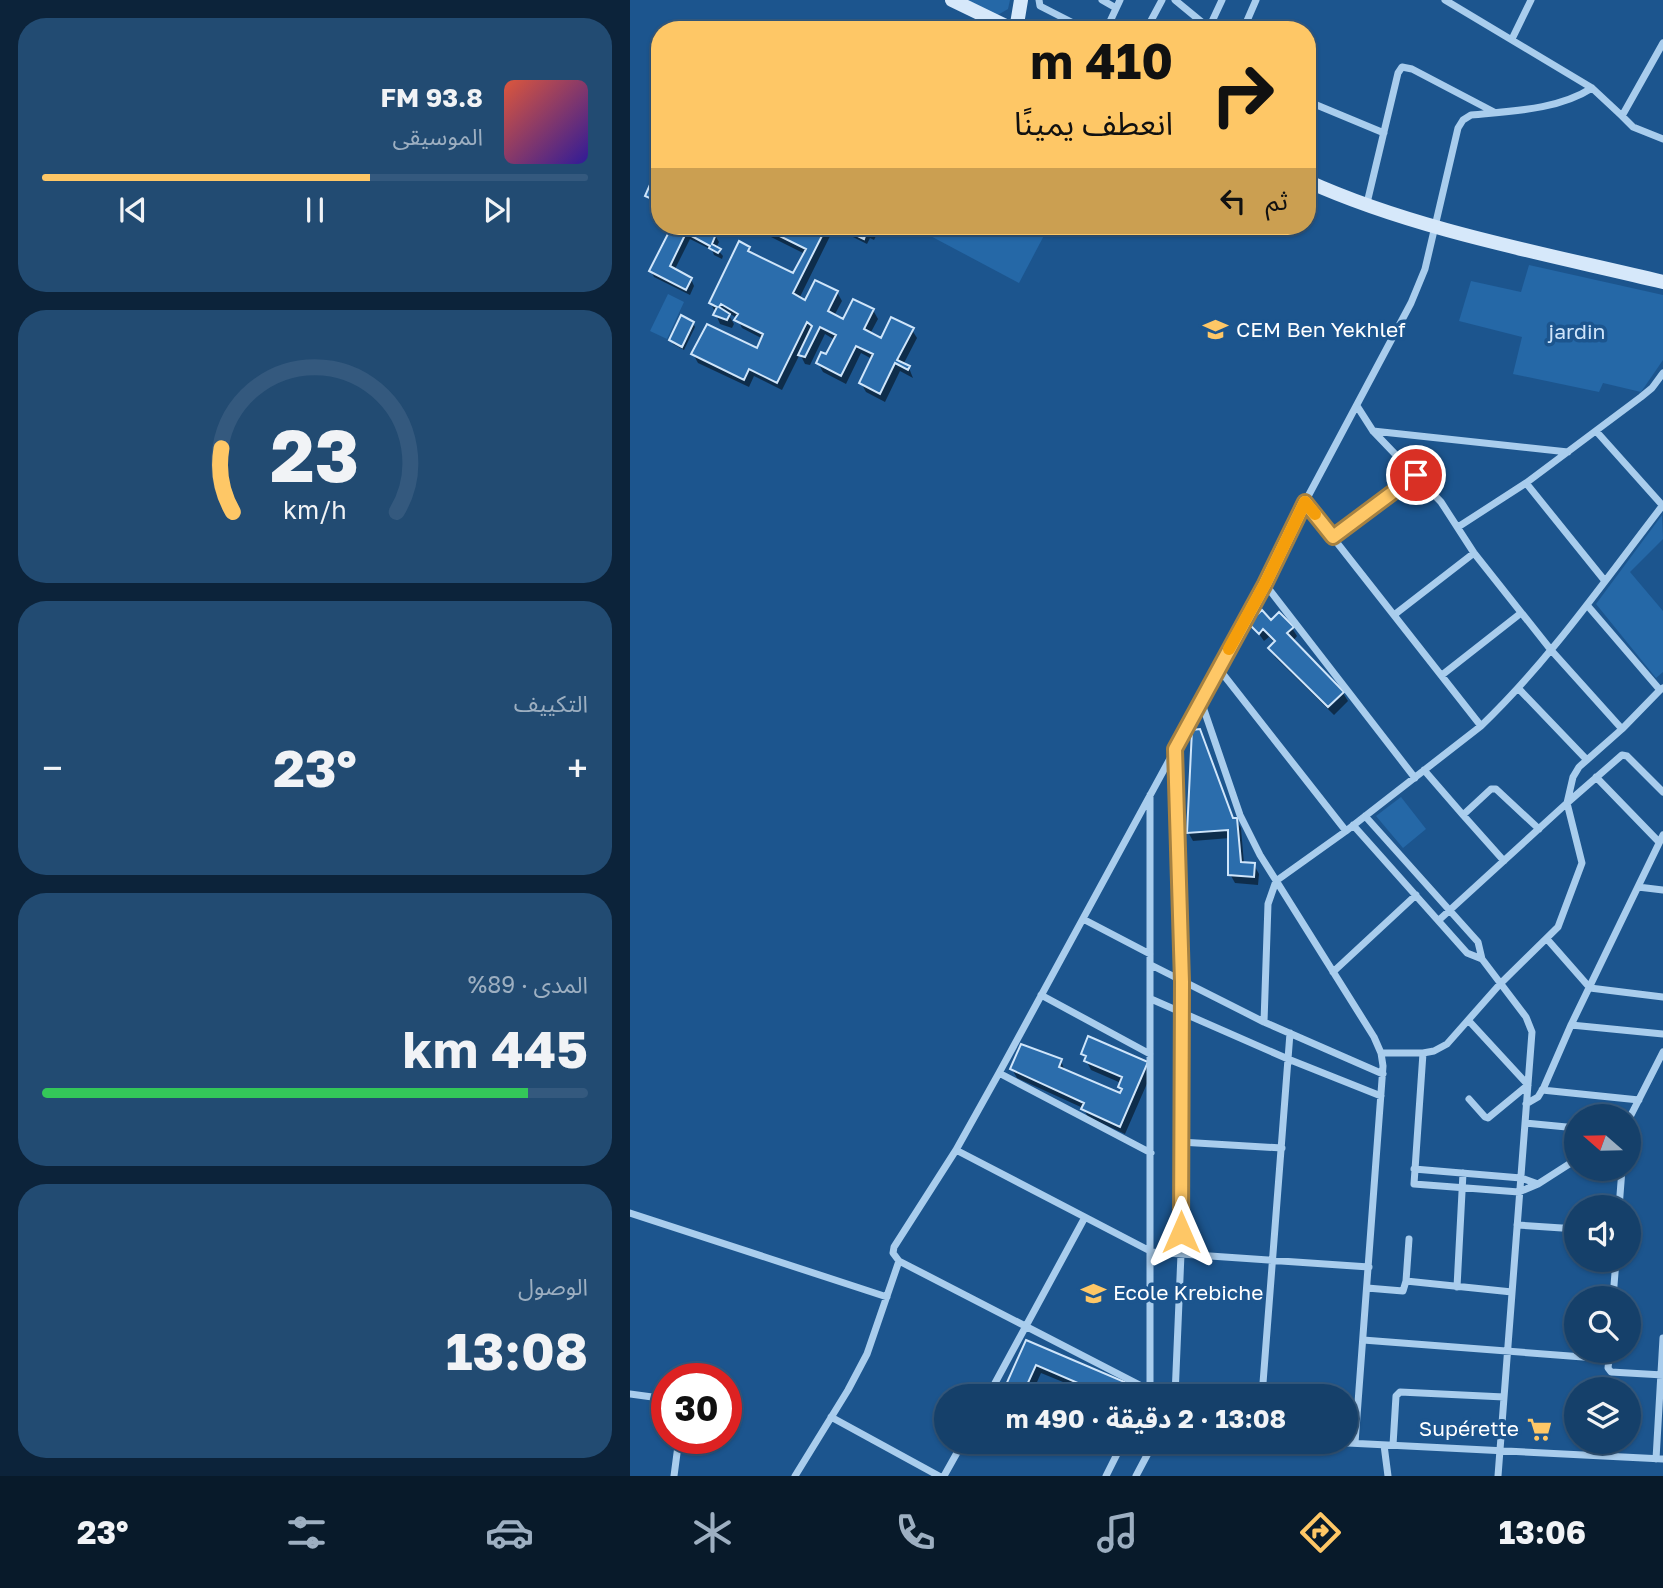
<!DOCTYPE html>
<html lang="ar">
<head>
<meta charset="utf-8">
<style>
  :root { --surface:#15406a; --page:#224b72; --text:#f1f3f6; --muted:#9dafc1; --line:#34597e; --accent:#fec766 }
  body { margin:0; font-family:"Golos Text","Noto Sans Arabic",sans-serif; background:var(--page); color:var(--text); direction:rtl; height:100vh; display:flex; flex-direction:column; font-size:26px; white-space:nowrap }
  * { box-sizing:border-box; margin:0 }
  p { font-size:23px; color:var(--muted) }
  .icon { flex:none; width:38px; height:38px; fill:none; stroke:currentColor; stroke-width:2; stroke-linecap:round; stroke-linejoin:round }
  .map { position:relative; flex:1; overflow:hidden; direction:ltr }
  .drawer { display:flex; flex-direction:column; gap:18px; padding:18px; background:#0c233a; width:630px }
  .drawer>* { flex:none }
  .guide { position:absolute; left:21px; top:21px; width:665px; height:214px; border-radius:28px; box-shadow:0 2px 5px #0004,0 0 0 2px var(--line); direction:rtl; background:#fec766; color:#111; overflow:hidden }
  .needle { width:46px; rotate:290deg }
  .fabs { position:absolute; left:934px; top:1104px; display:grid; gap:14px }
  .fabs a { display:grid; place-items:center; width:77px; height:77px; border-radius:50%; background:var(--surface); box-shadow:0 2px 5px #0004,0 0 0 2px var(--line); font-size:35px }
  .speed { position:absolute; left:21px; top:1363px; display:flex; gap:14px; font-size:35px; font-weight:700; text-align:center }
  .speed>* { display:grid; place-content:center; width:91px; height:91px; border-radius:50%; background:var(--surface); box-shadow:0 2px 5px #0004,0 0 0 2px var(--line); line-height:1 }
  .speed .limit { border:10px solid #d22; background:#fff; color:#111 }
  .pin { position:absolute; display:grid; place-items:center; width:60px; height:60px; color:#fff; margin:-30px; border:4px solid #fff; border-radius:50%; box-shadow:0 2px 7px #0007 }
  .me { position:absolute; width:77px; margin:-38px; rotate:0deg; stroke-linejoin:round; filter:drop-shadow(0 0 5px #0008) }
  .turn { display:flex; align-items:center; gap:24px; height:147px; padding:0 28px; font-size:32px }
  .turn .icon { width:91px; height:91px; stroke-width:2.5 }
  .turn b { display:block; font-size:49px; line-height:60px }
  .then { display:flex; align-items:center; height:66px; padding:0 28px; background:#0003; gap:14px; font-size:26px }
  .big { font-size:52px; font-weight:700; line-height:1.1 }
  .drawer .widget { flex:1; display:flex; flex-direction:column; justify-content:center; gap:10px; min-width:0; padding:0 24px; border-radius:28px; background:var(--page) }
  .drawer .dial { align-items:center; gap:0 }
  .dial svg { height:182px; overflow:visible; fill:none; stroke:var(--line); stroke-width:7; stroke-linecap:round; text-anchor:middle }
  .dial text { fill:var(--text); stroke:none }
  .song { display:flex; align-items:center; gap:21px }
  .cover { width:84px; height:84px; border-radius:10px; background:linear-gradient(135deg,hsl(10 70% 55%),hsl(250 70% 35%)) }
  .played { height:7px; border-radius:4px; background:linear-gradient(90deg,var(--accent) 60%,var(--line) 60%) }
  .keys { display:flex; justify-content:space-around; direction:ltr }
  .heat { display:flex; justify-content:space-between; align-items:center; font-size:38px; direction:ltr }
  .charge { height:10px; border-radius:5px; background:linear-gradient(90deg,#34c759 89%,var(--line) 0) }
  .trip { position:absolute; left:304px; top:1384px; width:424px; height:70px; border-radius:35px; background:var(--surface); box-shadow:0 2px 5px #0004,0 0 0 2px var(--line); font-weight:700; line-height:70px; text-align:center; direction:rtl }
  .dock { display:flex; height:112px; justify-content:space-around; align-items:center; background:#081a2a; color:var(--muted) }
  .dock .icon { width:49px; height:49px }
  .dock .current { color:var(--accent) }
  .dock b { font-size:32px; color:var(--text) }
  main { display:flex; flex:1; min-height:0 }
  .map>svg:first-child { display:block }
</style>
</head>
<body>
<main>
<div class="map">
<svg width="1033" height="1476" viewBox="0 0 1033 1476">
  <rect width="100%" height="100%" fill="#1c558e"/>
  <path fill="#2568a7" d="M 340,0 L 380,0 L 378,9 L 366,16 L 338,1 Z
    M 296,226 L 419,226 L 389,283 L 293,232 Z
    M 899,265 L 1033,295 L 1033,360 L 1011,392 L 973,383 L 969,392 L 883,374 L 892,337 L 829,321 L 841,281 L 891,292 Z
    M 38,294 L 54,302 L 37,339 L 20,331 Z
    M 1032,515 L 1033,539 L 1000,572 L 1033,611 L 1033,672 L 1026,678 L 966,604 Z
    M 771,797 L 796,829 L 773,848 L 746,816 Z"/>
  <path fill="#0007" d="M 30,166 L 30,195 L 26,203 L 19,199 L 17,196 Z
    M 44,226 L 67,226 L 85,235 L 89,242 L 86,248 L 93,256 L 92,259 L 84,255 L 82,250 L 60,239 L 44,271 L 61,279 L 64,286 L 60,295 L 24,277 L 21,271 Z
    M 119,226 L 205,226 L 169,299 L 176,302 L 207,292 L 212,301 L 204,316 L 214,321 L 243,310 L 248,319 L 240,334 L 252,340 L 282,330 L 287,338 L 273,365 L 279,368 L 283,378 L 270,371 L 255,402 L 236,392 L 231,383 L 242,359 L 231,353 L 216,384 L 193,372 L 188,363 L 197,356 L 205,340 L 195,334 L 180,365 L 175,364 L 170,354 L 152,390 L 124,376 L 119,387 L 68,363 L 63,354 L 128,351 L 133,339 L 112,328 L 107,318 L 97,312 L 104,324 L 102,328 L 90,324 L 81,303 L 119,248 L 123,255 L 163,276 L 175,254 Z
    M 214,226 L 251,226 L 244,240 L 240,238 L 237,244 L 219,235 Z
    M 63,323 L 65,327 L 54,350 L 43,344 L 41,340 Z
    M 641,622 L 662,628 L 667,636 L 663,641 L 713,693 L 718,701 L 704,715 L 645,657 L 640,648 L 645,643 L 639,637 L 634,641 L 621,623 Z
    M 569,731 L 604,820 L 606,820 L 611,828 L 614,864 L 624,865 L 629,874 L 628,885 L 605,883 L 600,874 L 600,838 L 563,841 L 558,832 Z
    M 453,1054 L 517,1064 L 522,1072 L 495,1134 L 458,1117 L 453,1108 L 387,1078 L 382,1069 L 431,1061 L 435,1071 L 491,1095 L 491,1083 L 461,1070 Z
    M 397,1342 L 503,1388 L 508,1396 L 467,1396 L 411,1373 L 401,1396 L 373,1396 Z"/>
  <path fill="#2b6dac" stroke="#cfe5fa" stroke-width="2" d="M 30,162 L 30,187 L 24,200 L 15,196 Z
    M 42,226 L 70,226 L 86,234 L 82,244 L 91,249 L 88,253 L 79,248 L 80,246 L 56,233 L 40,266 L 62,278 L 56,290 L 19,271 Z
    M 129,226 L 197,226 L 163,293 L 175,300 L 185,280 L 208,291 L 198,311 L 213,319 L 223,299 L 244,309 L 234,329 L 251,338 L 261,317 L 284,328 L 267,360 L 280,366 L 278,370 L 265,363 L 250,394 L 229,383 L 243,354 L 226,346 L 211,376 L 186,363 L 191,352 L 196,354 L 206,335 L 190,327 L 175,357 L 168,355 L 182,326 L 177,322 L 147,383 L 119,369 L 114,380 L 61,354 L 77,324 L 127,348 L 133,334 L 104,320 L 108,314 L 91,304 L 89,307 L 100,314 L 97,320 L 83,315 L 87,307 L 79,303 L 109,241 L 120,247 L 118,251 L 163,273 L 176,249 Z
    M 214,226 L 245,226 L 241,235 L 236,233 L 234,239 L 213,229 Z
    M 51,315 L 64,322 L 52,347 L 39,340 Z
    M 632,610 L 641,620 L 649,612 L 664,627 L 657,633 L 714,692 L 698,707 L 638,648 L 645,641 L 633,629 L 629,634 L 618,623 Z
    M 570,729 L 603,818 L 607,818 L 611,862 L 625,863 L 624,877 L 598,875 L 598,830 L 557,833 L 562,730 Z
    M 458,1036 L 518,1062 L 490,1127 L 451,1109 L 454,1103 L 380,1069 L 391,1044 L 432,1059 L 429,1067 L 490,1093 L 492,1089 L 488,1087 L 492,1077 L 454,1061 L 456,1056 L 451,1054 Z
    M 396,1340 L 504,1386 L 500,1396 L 478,1396 L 406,1365 L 392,1396 L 371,1396 Z"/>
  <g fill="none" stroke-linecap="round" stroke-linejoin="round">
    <path stroke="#a9cded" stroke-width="7" d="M 409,0 L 410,6 L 457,30
      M 472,0 L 486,8
      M 545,0 L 579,28
      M 815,0 L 962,88 L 992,116 L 1033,43
      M 476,30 L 490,0
      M 516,30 L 532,0
      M 578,30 L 592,0
      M 613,30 L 626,0
      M 882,39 L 901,0
      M 677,101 L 754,133
      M 992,116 L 1003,127 L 1033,139
      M 737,203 L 768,73 L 772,67 L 782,69 L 864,112
      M 727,406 L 743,431 L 811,502 L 844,553 L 921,650 L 992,729
      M 743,431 L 938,452
      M 966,431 L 1033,506
      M 896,483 L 975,581
      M 675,502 L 851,726
      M 828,527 L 896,483 L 1011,397 L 1022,388 L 1033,373
      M 703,537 L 786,475
      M 635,584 L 785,778
      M 957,605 L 1030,690 L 1033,688
      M 764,615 L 844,553
      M 589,669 L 716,831
      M 812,675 L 891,613
      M 888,688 L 957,760
      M 571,701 L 610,815 L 630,855 L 744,1037 L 751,1053 L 753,1066 L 725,1443
      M 794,770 L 833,815
      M 966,777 L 1029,842
      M 735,816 L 848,942 L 852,959 L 896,1017 L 902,1032 L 868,1476
      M 723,825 L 837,953 L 852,959
      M 874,861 L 833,815 L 861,789 L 866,789 L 909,829
      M 1008,887 L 1033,890
      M 453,919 L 520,954
      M 809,920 L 937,803 L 943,777 L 949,767 L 992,729 L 1030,690
      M 917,939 L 960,988 L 1033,997
      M 521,965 L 634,1022 L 753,1074
      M 703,972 L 786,895
      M 411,995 L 520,1054
      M 521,999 L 658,1059 L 751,1096
      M 634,1022 L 638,904 L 646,881 L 716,831 L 851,726 C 920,660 975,580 1033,505
      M 941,1025 L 1033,1034
      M 751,1053 L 793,1053 L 804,1051 L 817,1044 L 870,984 L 928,927 L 952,863 L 937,803 L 992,755 L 997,756 L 1033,792
      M 793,1053 L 784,1184 L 889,1192 L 908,1184 L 947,1159
      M 369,1073 L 521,1153
      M 912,1090 L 1009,1100
      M 839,1099 L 855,1117 L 858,1118 L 898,1085 L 839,1021
      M 896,1104 L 908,1097 L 914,1087 L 941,1025 L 1033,835
      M 999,1119 L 1033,1052
      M 895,1123 L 947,1128
      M 550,1142 L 652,1148
      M 326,1150 L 522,1252 L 739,1267
      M 784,1169 L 891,1178 L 908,1184
      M 989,1208 L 992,1169
      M 0,1213 L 257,1297
      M 887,1225 L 947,1229
      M 776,1281 L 779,1239
      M 827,1287 L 833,1173
      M 737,1288 L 773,1291 L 776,1281 L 882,1292
      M 983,1298 L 986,1260
      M 733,1340 L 979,1359 L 979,1351
      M 979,1359 L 978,1368 L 981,1372 L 1033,1375
      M 0,1394 L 37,1399
      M 358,1396 L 454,1219
      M 517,1396 L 520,1391 L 520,795
      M 531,1396 L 269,1261 L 263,1253 L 264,1247 L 326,1150 L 369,1073 L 635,584 L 675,502 L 781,303 L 795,269 L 828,128 L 833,120 L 841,115 C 881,111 928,110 962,88
      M 545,1396 L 551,1254 L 553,1013 L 546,750
      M 632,1396 L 660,1033
      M 201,1417 L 309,1476
      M 698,1442 L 1033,1459
      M 754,1445 L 758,1476
      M 763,1445 L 766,1396 L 770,1392 L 874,1397
      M 1026,1459 L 1033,1338
      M 44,1476 L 49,1438
      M 165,1476 L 218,1390 L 237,1354 L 269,1261
      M 314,1476 L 333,1442
      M 476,1476 L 493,1442
      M 506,1476 L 524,1442"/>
    <path stroke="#d6e8fa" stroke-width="14" d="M 322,0 L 384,30
      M 386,30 L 391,0
      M 677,181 C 785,230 917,254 1033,282"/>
  </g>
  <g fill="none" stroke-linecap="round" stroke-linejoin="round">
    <defs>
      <path id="route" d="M 551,1232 L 552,982 L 545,749 L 635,584 L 675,502 L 703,537 L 786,475"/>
    </defs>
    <use href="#route" stroke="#a58142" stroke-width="18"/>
    <use href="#route" stroke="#fec766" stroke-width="12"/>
    <path stroke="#f59e0b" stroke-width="12" d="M 599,649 L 635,584 L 675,502 L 685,514"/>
  </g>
  <defs>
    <symbol id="school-bare" viewBox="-9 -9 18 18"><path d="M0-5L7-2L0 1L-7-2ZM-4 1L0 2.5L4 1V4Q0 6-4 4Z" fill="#fec766" stroke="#1c558e" stroke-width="2.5" paint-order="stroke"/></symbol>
    <symbol id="supermarket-bare" viewBox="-9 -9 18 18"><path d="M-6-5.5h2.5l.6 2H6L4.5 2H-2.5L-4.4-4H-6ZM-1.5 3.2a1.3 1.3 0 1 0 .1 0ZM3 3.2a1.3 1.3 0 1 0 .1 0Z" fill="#fec766" stroke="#1c558e" stroke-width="2.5" paint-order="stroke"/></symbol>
  </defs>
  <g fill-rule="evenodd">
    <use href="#school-bare" x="568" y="312" width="35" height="35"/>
    <use href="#school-bare" x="446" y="1276" width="35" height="35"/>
    <use href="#supermarket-bare" x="892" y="1412" width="35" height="35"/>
  </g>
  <g text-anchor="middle" stroke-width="7" stroke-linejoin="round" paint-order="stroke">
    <g font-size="21" fill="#fff" stroke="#1c558e" text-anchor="start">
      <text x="606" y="337">CEM Ben Yekhlef</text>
      <text x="483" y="1300">Ecole Krebiche</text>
      <text x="889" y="1436" text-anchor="end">Supérette</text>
    </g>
    <g font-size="21" fill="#cfe5fa" stroke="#1c558e">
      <text x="947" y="339">jardin</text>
    </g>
  </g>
</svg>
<div class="fabs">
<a><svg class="needle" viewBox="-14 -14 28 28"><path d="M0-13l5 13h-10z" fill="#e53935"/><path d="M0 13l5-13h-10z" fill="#9dafc1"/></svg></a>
<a><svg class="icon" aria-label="sound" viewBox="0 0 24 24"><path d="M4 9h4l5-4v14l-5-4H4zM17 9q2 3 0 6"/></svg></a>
<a><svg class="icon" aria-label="search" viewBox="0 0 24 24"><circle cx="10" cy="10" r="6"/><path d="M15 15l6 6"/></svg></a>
<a><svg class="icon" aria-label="layers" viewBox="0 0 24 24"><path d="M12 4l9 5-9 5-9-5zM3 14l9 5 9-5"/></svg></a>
</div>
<div class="speed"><div class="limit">30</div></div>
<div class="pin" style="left:786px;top:475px;background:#d93025"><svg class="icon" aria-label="arrive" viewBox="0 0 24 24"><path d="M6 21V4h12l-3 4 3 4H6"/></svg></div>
<svg class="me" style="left:551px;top:1232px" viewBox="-20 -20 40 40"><path d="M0-17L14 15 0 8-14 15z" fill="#fec766" stroke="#fff" stroke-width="4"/></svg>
<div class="trip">13:08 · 2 دقيقة · 490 m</div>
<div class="guide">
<div class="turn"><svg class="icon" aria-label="right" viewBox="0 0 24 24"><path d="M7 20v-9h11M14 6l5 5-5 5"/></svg><div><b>410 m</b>انعطف يمينًا</div></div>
<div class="then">ثم<svg class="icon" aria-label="left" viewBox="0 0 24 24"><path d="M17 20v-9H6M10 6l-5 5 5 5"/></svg></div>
</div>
</div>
<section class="drawer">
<div class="widget">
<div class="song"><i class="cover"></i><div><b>93.8 FM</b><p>الموسيقى</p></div></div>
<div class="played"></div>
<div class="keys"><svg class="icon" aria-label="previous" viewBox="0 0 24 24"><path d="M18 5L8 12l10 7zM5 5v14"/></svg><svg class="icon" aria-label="pause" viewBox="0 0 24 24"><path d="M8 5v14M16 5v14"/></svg><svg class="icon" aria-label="next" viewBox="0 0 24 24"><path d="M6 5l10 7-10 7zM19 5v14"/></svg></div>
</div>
<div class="widget dial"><svg viewBox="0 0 100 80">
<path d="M14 69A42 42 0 1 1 86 69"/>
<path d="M14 69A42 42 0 0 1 9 41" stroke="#fec766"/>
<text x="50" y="56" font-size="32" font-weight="700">23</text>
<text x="50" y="72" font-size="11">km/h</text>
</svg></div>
<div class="widget"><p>التكييف</p>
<div class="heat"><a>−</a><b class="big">23°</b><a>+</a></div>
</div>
<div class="widget"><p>المدى · 89%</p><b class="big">445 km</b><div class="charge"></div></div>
<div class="widget"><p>الوصول</p><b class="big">13:08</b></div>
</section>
</main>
<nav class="dock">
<b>13:06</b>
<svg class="icon current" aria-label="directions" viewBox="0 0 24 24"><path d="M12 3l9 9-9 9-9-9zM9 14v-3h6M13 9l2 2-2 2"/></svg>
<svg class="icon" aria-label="music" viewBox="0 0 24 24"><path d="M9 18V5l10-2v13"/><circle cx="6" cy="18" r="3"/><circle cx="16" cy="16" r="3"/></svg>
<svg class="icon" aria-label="phone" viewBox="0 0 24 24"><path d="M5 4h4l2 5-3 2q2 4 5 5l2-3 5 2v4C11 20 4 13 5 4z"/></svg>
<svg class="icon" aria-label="climate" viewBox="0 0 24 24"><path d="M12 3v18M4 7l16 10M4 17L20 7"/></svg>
<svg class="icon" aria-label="car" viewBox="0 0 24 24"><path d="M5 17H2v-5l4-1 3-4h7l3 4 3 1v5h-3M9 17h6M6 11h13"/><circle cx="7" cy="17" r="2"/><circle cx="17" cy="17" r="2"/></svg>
<svg class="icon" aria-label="filters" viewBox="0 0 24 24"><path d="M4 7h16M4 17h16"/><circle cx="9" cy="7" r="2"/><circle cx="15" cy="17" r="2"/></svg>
<b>23°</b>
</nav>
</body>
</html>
